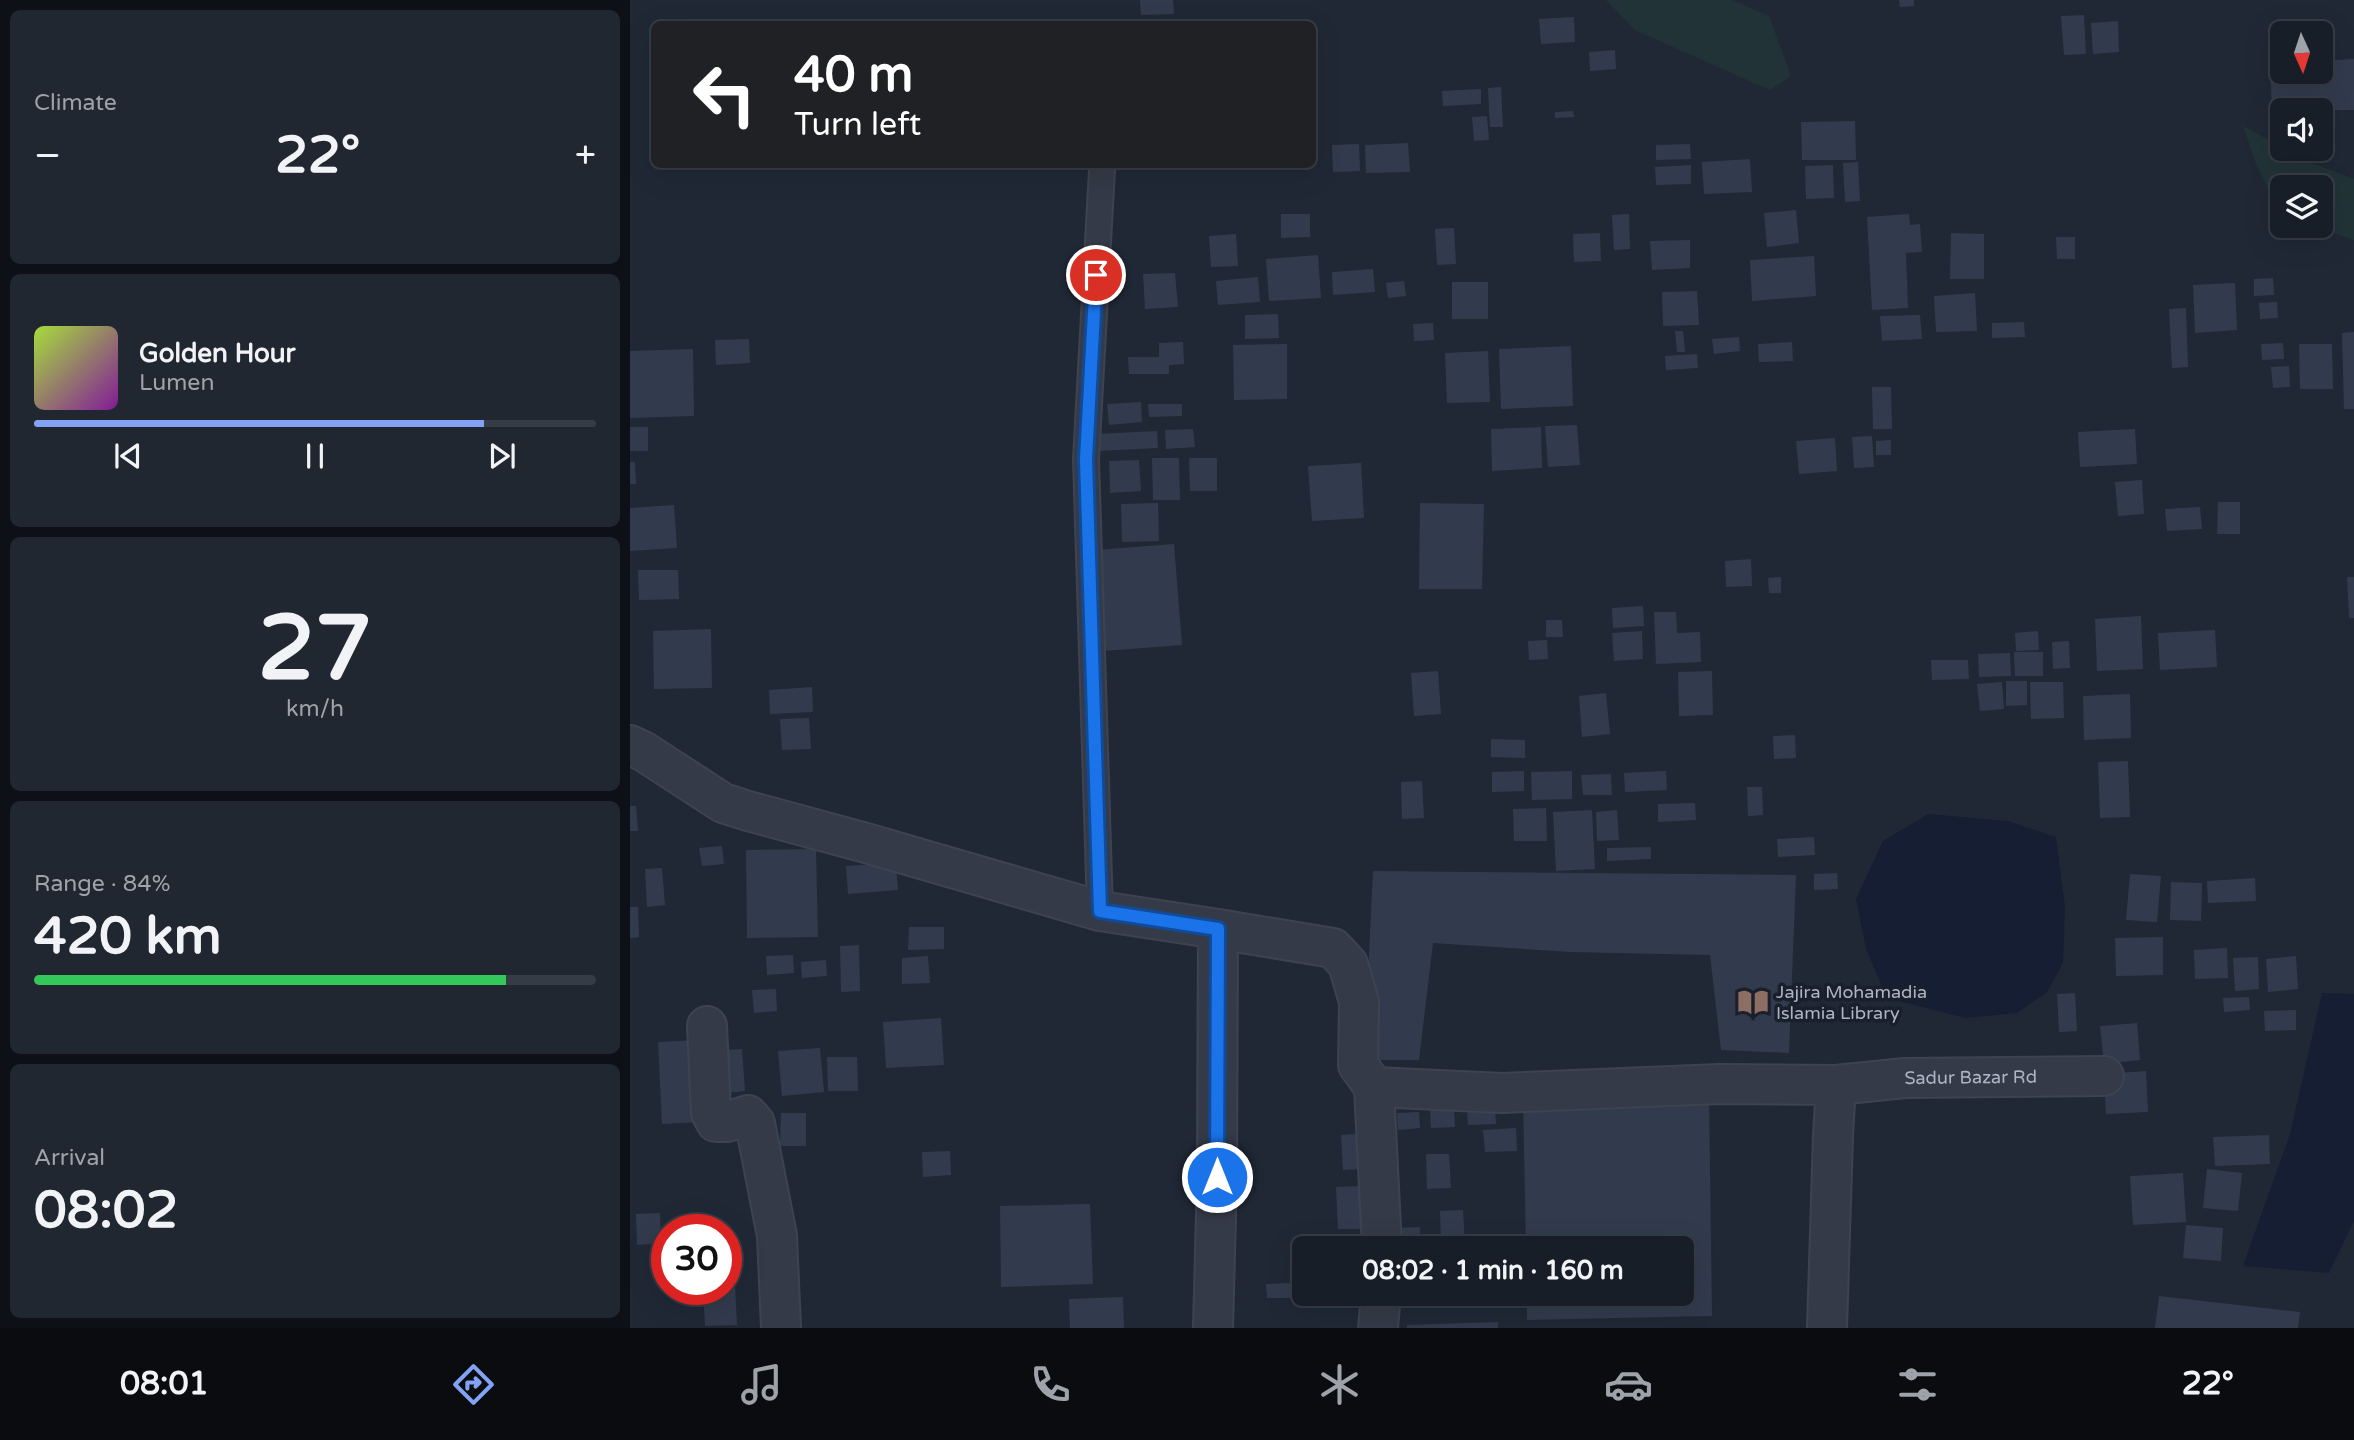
<!DOCTYPE html>
<html lang="en">
<head>
<meta charset="utf-8">
<style>
  :root { --surface:#181e28; --page:#212730; --text:#f1f3f6; --muted:#9fa2a8; --line:#363c45; --accent:#82a2f5 }
  body { margin:0; font-family:"Varela Round",sans-serif; background:var(--page); color:var(--text); height:100vh; display:flex; flex-direction:column; font-size:26px; white-space:nowrap }
  * { box-sizing:border-box; margin:0 }
  p { font-size:23px; color:var(--muted) }
  .icon { flex:none; width:38px; height:38px; fill:none; stroke:currentColor; stroke-width:2; stroke-linecap:round; stroke-linejoin:round }
  .map { position:relative; flex:1; overflow:hidden }
  .details { display:flex; flex-direction:column; gap:10px; padding:10px; background:#0d1016; width:630px }
  .details>* { flex:none }
  .banner { position:absolute; left:21px; top:21px; width:665px; height:147px; border-radius:10px; box-shadow:0 7px 28px #0002,0 0 0 2px var(--line); background:#202124; color:#fff; overflow:hidden }
  .needle { width:46px; rotate:177deg }
  .controls { position:absolute; left:1640px; top:21px; display:grid; gap:14px }
  .controls a { display:grid; place-items:center; width:63px; height:63px; border-radius:10px; background:var(--surface); box-shadow:0 7px 28px #0002,0 0 0 2px var(--line); font-size:35px }
  .speed { position:absolute; left:21px; top:1214px; display:flex; gap:14px; font-size:35px; font-weight:700; text-align:center }
  .speed>* { display:grid; place-content:center; width:91px; height:91px; border-radius:50%; background:var(--surface); box-shadow:0 7px 28px #0002,0 0 0 2px var(--line); line-height:1 }
  .speed .limit { border:10px solid #d22; background:#fff; color:#111 }
  .pin { position:absolute; display:grid; place-items:center; width:60px; height:60px; color:#fff; margin:-30px; border:4px solid #fff; border-radius:50%; box-shadow:0 2px 7px #0007 }
  .me { position:absolute; width:77px; margin:-38px; rotate:0deg; stroke-linejoin:round; filter:drop-shadow(0 0 5px #0008) }
  .turn { display:flex; align-items:center; gap:24px; height:147px; padding:0 28px; font-size:32px }
  .turn .icon { width:91px; height:91px; stroke-width:2.5 }
  .turn b { display:block; font-size:49px; line-height:60px }
  .big { font-size:52px; font-weight:700; line-height:1.1 }
  .details .tile { flex:1; display:flex; flex-direction:column; justify-content:center; gap:10px; min-width:0; padding:0 24px; border-radius:10px; background:var(--page) }
  .details .dial { align-items:center; gap:0 }
  .dial b { font-size:91px; line-height:1 }
  .song { display:flex; align-items:center; gap:21px }
  .cover { width:84px; height:84px; border-radius:10px; background:linear-gradient(135deg,hsl(80 70% 55%),hsl(290 70% 35%)) }
  .played { height:7px; border-radius:4px; background:linear-gradient(90deg,var(--accent) 80%,var(--line) 80%) }
  .keys { display:flex; justify-content:space-around; direction:ltr }
  .heat { display:flex; justify-content:space-between; align-items:center; font-size:38px; direction:ltr }
  .charge { height:10px; border-radius:5px; background:linear-gradient(90deg,#34c759 84%,var(--line) 0) }
  .trip { position:absolute; left:662px; top:1236px; width:402px; height:70px; border-radius:10px; background:var(--surface); box-shadow:0 7px 28px #0002,0 0 0 2px var(--line); font-weight:700; line-height:70px; text-align:center }
  .menu { display:flex; height:112px; justify-content:space-around; align-items:center; background:#0a0c10; color:var(--muted) }
  .menu .icon { width:49px; height:49px }
  .menu .on { color:var(--accent) }
  .menu b { font-size:32px; color:var(--text) }
  main { display:flex; flex:1; min-height:0 }
  .map>svg:first-child { display:block }
</style>
</head>
<body>
<main>
<section class="details">
<div class="tile"><p>Climate</p>
<div class="heat"><a>−</a><b class="big">22°</b><a>+</a></div>
</div>
<div class="tile">
<div class="song"><i class="cover"></i><div><b>Golden Hour</b><p>Lumen</p></div></div>
<div class="played"></div>
<div class="keys"><svg class="icon" aria-label="previous" viewBox="0 0 24 24"><path d="M18 5L8 12l10 7zM5 5v14"/></svg><svg class="icon" aria-label="pause" viewBox="0 0 24 24"><path d="M8 5v14M16 5v14"/></svg><svg class="icon" aria-label="next" viewBox="0 0 24 24"><path d="M6 5l10 7-10 7zM19 5v14"/></svg></div>
</div>
<div class="tile dial"><b>27</b><p>km/h</p></div>
<div class="tile"><p>Range · 84%</p><b class="big">420 km</b><div class="charge"></div></div>
<div class="tile"><p>Arrival</p><b class="big">08:02</b></div>
</section>
<div class="map">
<svg width="1724" height="1328" viewBox="0 0 1724 1328">
  <rect width="100%" height="100%" fill="#202836"/>
  <path fill="#223337" d="M 976,0 L 1102,0 L 1139,16 L 1161,76 L 1140,90 L 1005,30 Z
    M 1613,126 L 1677,161 L 1724,179 L 1724,240 L 1684,226 L 1690,226 L 1690,187 L 1652,187 L 1652,215 L 1650,214 L 1626,164 Z"/>
  <path fill="#151e33" d="M 1298,814 L 1378,821 L 1426,837 L 1435,907 L 1433,963 L 1417,992 L 1387,1013 L 1335,1018 L 1257,998 L 1236,949 L 1226,899 L 1253,841 Z
    M 1692,993 L 1724,994 L 1724,1221 L 1699,1273 L 1613,1266 L 1660,1134 Z"/>
  <path fill="#323b4d" d="M 510,0 L 543,0 L 544,14 L 511,15 Z
    M 1269,0 L 1284,0 L 1284,6 L 1270,7 Z
    M 1454,15 L 1456,54 L 1434,55 L 1431,16 Z
    M 944,17 L 945,42 L 911,44 L 909,19 Z
    M 1488,21 L 1489,52 L 1463,54 L 1461,23 Z
    M 985,50 L 986,69 L 960,71 L 959,52 Z
    M 1724,59 L 1724,110 L 1652,110 L 1652,113 L 1642,113 L 1640,63 L 1652,62 L 1652,72 L 1690,72 L 1690,61 Z
    M 871,87 L 873,127 L 860,127 L 858,88 Z
    M 851,89 L 851,104 L 813,106 L 812,91 Z
    M 943,111 L 944,117 L 925,118 L 925,112 Z
    M 857,116 L 859,140 L 844,141 L 842,117 Z
    M 1225,121 L 1226,160 L 1172,160 L 1171,122 Z
    M 778,143 L 780,172 L 736,173 L 735,145 Z
    M 729,144 L 730,171 L 703,172 L 702,145 Z
    M 1060,144 L 1061,159 L 1026,160 L 1026,145 Z
    M 1120,159 L 1122,192 L 1074,194 L 1072,162 Z
    M 1228,162 L 1230,201 L 1215,202 L 1213,163 Z
    M 1061,165 L 1061,184 L 1026,185 L 1025,167 Z
    M 1203,165 L 1204,198 L 1176,199 L 1175,166 Z
    M 1166,210 L 1169,243 L 1137,247 L 1134,213 Z
    M 651,214 L 680,214 L 680,237 L 651,238 Z
    M 999,214 L 1000,249 L 984,250 L 982,215 Z
    M 1279,214 L 1280,225 L 1290,224 L 1292,252 L 1276,253 L 1278,308 L 1242,310 L 1237,217 Z
    M 824,228 L 826,264 L 807,265 L 805,229 Z
    M 970,233 L 971,261 L 944,262 L 943,234 Z
    M 1321,233 L 1354,234 L 1354,279 L 1320,279 Z
    M 606,234 L 608,266 L 581,267 L 579,236 Z
    M 1426,237 L 1445,237 L 1445,259 L 1427,259 Z
    M 1060,240 L 1060,268 L 1022,270 L 1020,241 Z
    M 688,255 L 691,298 L 639,301 L 636,259 Z
    M 1184,256 L 1186,296 L 1122,301 L 1120,260 Z
    M 743,269 L 745,292 L 703,295 L 702,272 Z
    M 545,273 L 548,307 L 515,309 L 513,274 Z
    M 628,277 L 630,302 L 588,305 L 586,281 Z
    M 1643,278 L 1644,295 L 1624,296 L 1624,279 Z
    M 774,281 L 776,296 L 758,298 L 756,283 Z
    M 822,282 L 858,282 L 858,319 L 822,319 Z
    M 1605,283 L 1607,330 L 1565,333 L 1563,285 Z
    M 1067,291 L 1069,325 L 1033,326 L 1032,292 Z
    M 1345,293 L 1347,331 L 1306,332 L 1304,296 Z
    M 1647,302 L 1648,318 L 1630,319 L 1629,303 Z
    M 1556,308 L 1558,367 L 1542,368 L 1539,309 Z
    M 648,314 L 649,338 L 615,339 L 615,315 Z
    M 1290,315 L 1292,339 L 1252,341 L 1250,316 Z
    M 1394,322 L 1395,337 L 1362,338 L 1362,323 Z
    M 803,323 L 804,340 L 784,341 L 783,324 Z
    M 1045,331 L 1053,331 L 1055,352 L 1047,352 Z
    M 1724,332 L 1724,409 L 1714,409 L 1712,333 Z
    M 1109,337 L 1110,351 L 1084,354 L 1082,339 Z
    M 119,339 L 120,363 L 86,365 L 85,340 Z
    M 553,342 L 554,364 L 539,365 L 539,374 L 499,374 L 498,357 L 529,357 L 529,343 Z
    M 1162,342 L 1163,361 L 1129,362 L 1128,344 Z
    M 1653,343 L 1654,359 L 1632,360 L 1631,344 Z
    M 657,344 L 657,399 L 604,400 L 603,345 Z
    M 1669,344 L 1702,344 L 1703,389 L 1670,389 Z
    M 941,346 L 943,406 L 871,409 L 869,349 Z
    M 63,349 L 64,416 L 0,418 L 0,351 Z
    M 858,351 L 860,402 L 817,403 L 815,353 Z
    M 1067,354 L 1068,368 L 1036,370 L 1035,356 Z
    M 1659,366 L 1660,387 L 1643,388 L 1641,367 Z
    M 1242,387 L 1261,387 L 1262,429 L 1243,429 Z
    M 511,402 L 512,422 L 479,425 L 477,404 Z
    M 518,404 L 552,404 L 552,416 L 519,417 Z
    M 947,425 L 950,465 L 918,467 L 915,426 Z
    M 0,427 L 18,427 L 18,451 L 0,451 Z
    M 911,427 L 912,468 L 862,471 L 861,429 Z
    M 563,429 L 565,447 L 536,449 L 535,430 Z
    M 1505,429 L 1507,464 L 1450,467 L 1448,432 Z
    M 527,431 L 528,448 L 466,451 L 465,434 Z
    M 1242,436 L 1244,467 L 1224,468 L 1222,437 Z
    M 1205,438 L 1207,471 L 1169,474 L 1166,441 Z
    M 1261,440 L 1261,455 L 1246,455 L 1246,441 Z
    M 522,458 L 549,458 L 550,500 L 523,500 Z
    M 559,458 L 587,458 L 587,491 L 560,491 Z
    M 509,460 L 511,491 L 480,493 L 479,461 Z
    M 0,462 L 5,462 L 6,484 L 0,484 Z
    M 731,463 L 734,518 L 682,521 L 678,466 Z
    M 1512,480 L 1514,514 L 1488,516 L 1485,482 Z
    M 1588,502 L 1610,502 L 1610,534 L 1587,534 Z
    M 528,503 L 529,541 L 492,542 L 491,504 Z
    M 790,503 L 854,504 L 852,589 L 789,589 Z
    M 44,505 L 47,548 L 0,551 L 0,508 Z
    M 1570,507 L 1572,529 L 1537,531 L 1535,509 Z
    M 544,544 L 552,645 L 474,651 L 466,550 Z
    M 1121,559 L 1122,586 L 1096,587 L 1095,561 Z
    M 8,570 L 48,570 L 49,599 L 9,600 Z
    M 1151,577 L 1151,593 L 1139,593 L 1138,578 Z
    M 1717,577 L 1724,577 L 1724,618 L 1719,618 Z
    M 1013,606 L 1014,626 L 983,628 L 982,608 Z
    M 1024,612 L 1046,612 L 1047,633 L 1070,632 L 1071,662 L 1026,664 Z
    M 1511,616 L 1513,669 L 1467,671 L 1465,619 Z
    M 916,620 L 932,620 L 933,637 L 916,637 Z
    M 81,629 L 82,688 L 24,689 L 23,631 Z
    M 1585,630 L 1587,667 L 1530,670 L 1528,633 Z
    M 1012,631 L 1013,659 L 984,661 L 982,633 Z
    M 1408,631 L 1409,650 L 1386,651 L 1385,633 Z
    M 917,640 L 918,659 L 899,660 L 898,641 Z
    M 1439,641 L 1440,668 L 1423,669 L 1422,642 Z
    M 1384,652 L 1413,652 L 1413,676 L 1385,676 Z
    M 1380,653 L 1381,676 L 1349,677 L 1348,654 Z
    M 1301,660 L 1338,660 L 1339,679 L 1302,680 Z
    M 808,671 L 811,714 L 784,716 L 781,673 Z
    M 1082,671 L 1083,715 L 1049,716 L 1048,672 Z
    M 1376,681 L 1397,681 L 1397,705 L 1376,706 Z
    M 1372,682 L 1374,709 L 1350,711 L 1347,684 Z
    M 1400,682 L 1433,682 L 1434,718 L 1401,719 Z
    M 182,687 L 183,712 L 140,714 L 139,690 Z
    M 976,693 L 980,734 L 952,737 L 949,696 Z
    M 1500,694 L 1501,738 L 1454,740 L 1453,696 Z
    M 179,718 L 181,749 L 152,750 L 150,719 Z
    M 1165,735 L 1166,758 L 1144,759 L 1143,736 Z
    M 861,739 L 895,740 L 895,758 L 861,757 Z
    M 1498,761 L 1500,817 L 1470,818 L 1468,762 Z
    M 894,771 L 894,791 L 862,792 L 862,772 Z
    M 942,771 L 942,799 L 902,800 L 901,772 Z
    M 1036,771 L 1037,790 L 995,792 L 994,773 Z
    M 981,774 L 982,795 L 953,795 L 951,775 Z
    M 792,781 L 794,818 L 772,819 L 771,782 Z
    M 1117,787 L 1132,787 L 1133,815 L 1118,816 Z
    M 1065,803 L 1066,820 L 1028,822 L 1028,804 Z
    M 0,806 L 6,806 L 8,831 L 0,831 Z
    M 916,808 L 917,841 L 884,841 L 883,809 Z
    M 962,810 L 965,869 L 926,871 L 923,812 Z
    M 987,810 L 989,840 L 967,841 L 966,812 Z
    M 1184,837 L 1185,855 L 1148,857 L 1147,839 Z
    M 92,846 L 94,864 L 72,866 L 69,848 Z
    M 1021,847 L 1021,859 L 977,861 L 977,848 Z
    M 186,849 L 188,937 L 117,938 L 116,850 Z
    M 266,863 L 268,890 L 218,894 L 216,866 Z
    M 32,868 L 35,905 L 17,907 L 15,869 Z
    M 743,871 L 1166,875 L 1159,1053 L 1091,1050 L 1080,955 L 941,952 L 803,943 L 789,1060 L 734,1060 Z
    M 1207,873 L 1208,889 L 1184,890 L 1184,874 Z
    M 1500,874 L 1531,876 L 1527,922 L 1496,920 Z
    M 1625,878 L 1626,901 L 1578,903 L 1577,881 Z
    M 1541,882 L 1572,883 L 1571,921 L 1540,920 Z
    M 0,907 L 8,907 L 9,937 L 0,938 Z
    M 279,927 L 314,927 L 314,949 L 278,950 Z
    M 1533,937 L 1533,975 L 1486,976 L 1485,938 Z
    M 229,945 L 230,991 L 211,992 L 210,946 Z
    M 1597,948 L 1598,978 L 1565,979 L 1564,950 Z
    M 163,955 L 164,973 L 137,975 L 136,956 Z
    M 298,956 L 300,983 L 272,984 L 272,958 Z
    M 1666,956 L 1668,989 L 1638,992 L 1636,959 Z
    M 1628,957 L 1629,989 L 1605,991 L 1603,958 Z
    M 196,960 L 197,976 L 172,978 L 171,962 Z
    M 146,989 L 147,1011 L 124,1013 L 122,990 Z
    M 1445,993 L 1447,1031 L 1429,1032 L 1427,994 Z
    M 1619,997 L 1620,1010 L 1594,1012 L 1593,998 Z
    M 1666,1010 L 1666,1030 L 1635,1031 L 1634,1011 Z
    M 311,1018 L 314,1065 L 256,1068 L 253,1022 Z
    M 1507,1023 L 1510,1060 L 1474,1064 L 1470,1026 Z
    M 69,1040 L 73,1122 L 32,1124 L 28,1042 Z
    M 190,1048 L 194,1092 L 152,1096 L 148,1051 Z
    M 112,1049 L 115,1091 L 96,1093 L 93,1050 Z
    M 197,1057 L 227,1057 L 228,1091 L 198,1091 Z
    M 1516,1071 L 1518,1112 L 1476,1114 L 1474,1074 Z
    M 1079,1096 L 1082,1316 L 897,1320 L 897,1293 L 1052,1293 L 1052,1248 L 896,1248 L 893,1098 Z
    M 837,1108 L 865,1108 L 866,1124 L 838,1125 Z
    M 824,1110 L 825,1127 L 801,1128 L 800,1111 Z
    M 789,1112 L 790,1128 L 768,1130 L 767,1113 Z
    M 151,1113 L 176,1113 L 176,1146 L 150,1146 Z
    M 886,1128 L 887,1151 L 855,1152 L 853,1130 Z
    M 728,1134 L 730,1169 L 713,1170 L 711,1135 Z
    M 1639,1135 L 1640,1164 L 1585,1166 L 1583,1137 Z
    M 320,1151 L 321,1175 L 293,1177 L 292,1152 Z
    M 796,1154 L 819,1154 L 821,1188 L 797,1189 Z
    M 1577,1169 L 1612,1173 L 1608,1211 L 1573,1208 Z
    M 1553,1173 L 1556,1222 L 1503,1225 L 1500,1176 Z
    M 730,1186 L 732,1229 L 708,1229 L 706,1187 Z
    M 460,1204 L 463,1284 L 371,1287 L 370,1206 Z
    M 833,1210 L 835,1245 L 811,1246 L 810,1211 Z
    M 30,1213 L 31,1243 L 7,1245 L 6,1214 Z
    M 62,1222 L 63,1230 L 38,1230 L 37,1224 Z
    M 1556,1225 L 1593,1228 L 1591,1261 L 1553,1258 Z
    M 790,1227 L 791,1248 L 764,1248 L 762,1228 Z
    M 104,1264 L 107,1325 L 75,1326 L 73,1290 L 96,1290 L 96,1265 Z
    M 664,1283 L 665,1298 L 637,1298 L 636,1284 Z
    M 1529,1296 L 1670,1312 L 1668,1328 L 1525,1328 Z
    M 493,1297 L 494,1328 L 440,1328 L 439,1299 Z
    M 868,1322 L 868,1328 L 777,1328 L 777,1325 Z"/>
  <g fill="none" stroke-linecap="round" stroke-linejoin="round">
    <defs>
      <path id="lane" d="M 470,911 L 456,459 L 472,170"/>
      <g id="street">
        <path d="M 0,745 L 13,751 L 93,803 L 118,811 L 236,843 L 470,911 L 588,929 L 587,1177 L 583,1328"/>
        <path d="M 588,929 L 703,948 L 718,964 L 729,1002 L 728,1065 L 744,1087 L 752,1248"/>
        <path d="M 77,1026 L 81,1113 L 86,1122 L 97,1122 L 118,1115 L 125,1123 L 147,1236 L 151,1328"/>
        <path id="s1" d="M 1206,1085 L 1275,1078 L 1474,1076"/>
        <path d="M 744,1087 L 872,1093 L 1090,1084 L 1206,1085 L 1203,1136 L 1197,1328"/>
        <path d="M 748,1328 L 751,1293"/>
      </g>
    </defs>
    <use href="#lane" stroke="#3d4351" stroke-width="28"/>
    <use href="#street" stroke="#3d4351" stroke-width="42"/>
    <use href="#lane" stroke="#343a47" stroke-width="24"/>
    <use href="#street" stroke="#343a47" stroke-width="38"/>
  </g>
  <g fill="none" stroke-linecap="round" stroke-linejoin="round">
    <defs>
      <path id="route" d="M 466,275 L 456,459 L 470,911 L 588,929 L 587,1177"/>
    </defs>
    <use href="#route" stroke="#114b97" stroke-width="18"/>
    <use href="#route" stroke="#1a73e8" stroke-width="12"/>
  </g>
  <defs>
    <symbol id="library-bare" viewBox="-9 -9 18 18"><path d="M-6-4Q-3-5.5-.7-3.5V5Q-3 3-6 4ZM6-4Q3-5.5 .7-3.5V5Q3 3 6 4Z" fill="#8d6e63" stroke="#191f2b" stroke-width="2.5" paint-order="stroke"/></symbol>
  </defs>
  <g fill-rule="evenodd">
    <use href="#library-bare" x="1101" y="980" width="44" height="44"/>
  </g>
  <g text-anchor="middle" stroke-width="7" stroke-linejoin="round" paint-order="stroke">
    <g font-size="18" fill="#aeb4c4" stroke="#191f2b" text-anchor="start">
      <text x="1146" y="998">Jajira Mohamadia<tspan x="1146" dy="21">Islamia Library</tspan></text>
    </g>
    <g font-size="18" fill="#aeb4c4" stroke="#191f2b">
      <text dy="6" stroke="none"><textPath href="#s1" startOffset="135">Sadur Bazar Rd</textPath></text>
    </g>
  </g>
</svg>
<div class="controls">
<a><svg class="needle" viewBox="-14 -14 28 28"><path d="M0-13l5 13h-10z" fill="#e53935"/><path d="M0 13l5-13h-10z" fill="#9fa2a8"/></svg></a>
<a><svg class="icon" aria-label="sound" viewBox="0 0 24 24"><path d="M4 9h4l5-4v14l-5-4H4zM17 9q2 3 0 6"/></svg></a>
<a><svg class="icon" aria-label="layers" viewBox="0 0 24 24"><path d="M12 4l9 5-9 5-9-5zM3 14l9 5 9-5"/></svg></a>
</div>
<div class="speed"><div class="limit">30</div></div>
<div class="pin" style="left:466px;top:275px;background:#d93025"><svg class="icon" aria-label="arrive" viewBox="0 0 24 24"><path d="M6 21V4h12l-3 4 3 4H6"/></svg></div>
<svg class="me" style="left:587px;top:1177px" viewBox="-20 -20 40 40"><circle r="17" fill="#1a73e8" stroke="#fff" stroke-width="3"/><path d="M0-11L8 9 0 5-8 9z" fill="#fff"/></svg>
<div class="trip">08:02 · 1 min · 160 m</div>
<div class="banner">
<div class="turn"><svg class="icon" aria-label="left" viewBox="0 0 24 24"><path d="M17 20v-9H6M10 6l-5 5 5 5"/></svg><div><b>40 m</b>Turn left</div></div>
</div>
</div>
</main>
<nav class="menu">
<b>08:01</b>
<svg class="icon on" aria-label="directions" viewBox="0 0 24 24"><path d="M12 3l9 9-9 9-9-9zM9 14v-3h6M13 9l2 2-2 2"/></svg>
<svg class="icon" aria-label="music" viewBox="0 0 24 24"><path d="M9 18V5l10-2v13"/><circle cx="6" cy="18" r="3"/><circle cx="16" cy="16" r="3"/></svg>
<svg class="icon" aria-label="phone" viewBox="0 0 24 24"><path d="M5 4h4l2 5-3 2q2 4 5 5l2-3 5 2v4C11 20 4 13 5 4z"/></svg>
<svg class="icon" aria-label="climate" viewBox="0 0 24 24"><path d="M12 3v18M4 7l16 10M4 17L20 7"/></svg>
<svg class="icon" aria-label="car" viewBox="0 0 24 24"><path d="M5 17H2v-5l4-1 3-4h7l3 4 3 1v5h-3M9 17h6M6 11h13"/><circle cx="7" cy="17" r="2"/><circle cx="17" cy="17" r="2"/></svg>
<svg class="icon" aria-label="filters" viewBox="0 0 24 24"><path d="M4 7h16M4 17h16"/><circle cx="9" cy="7" r="2"/><circle cx="15" cy="17" r="2"/></svg>
<b>22°</b>
</nav>
</body>
</html>
